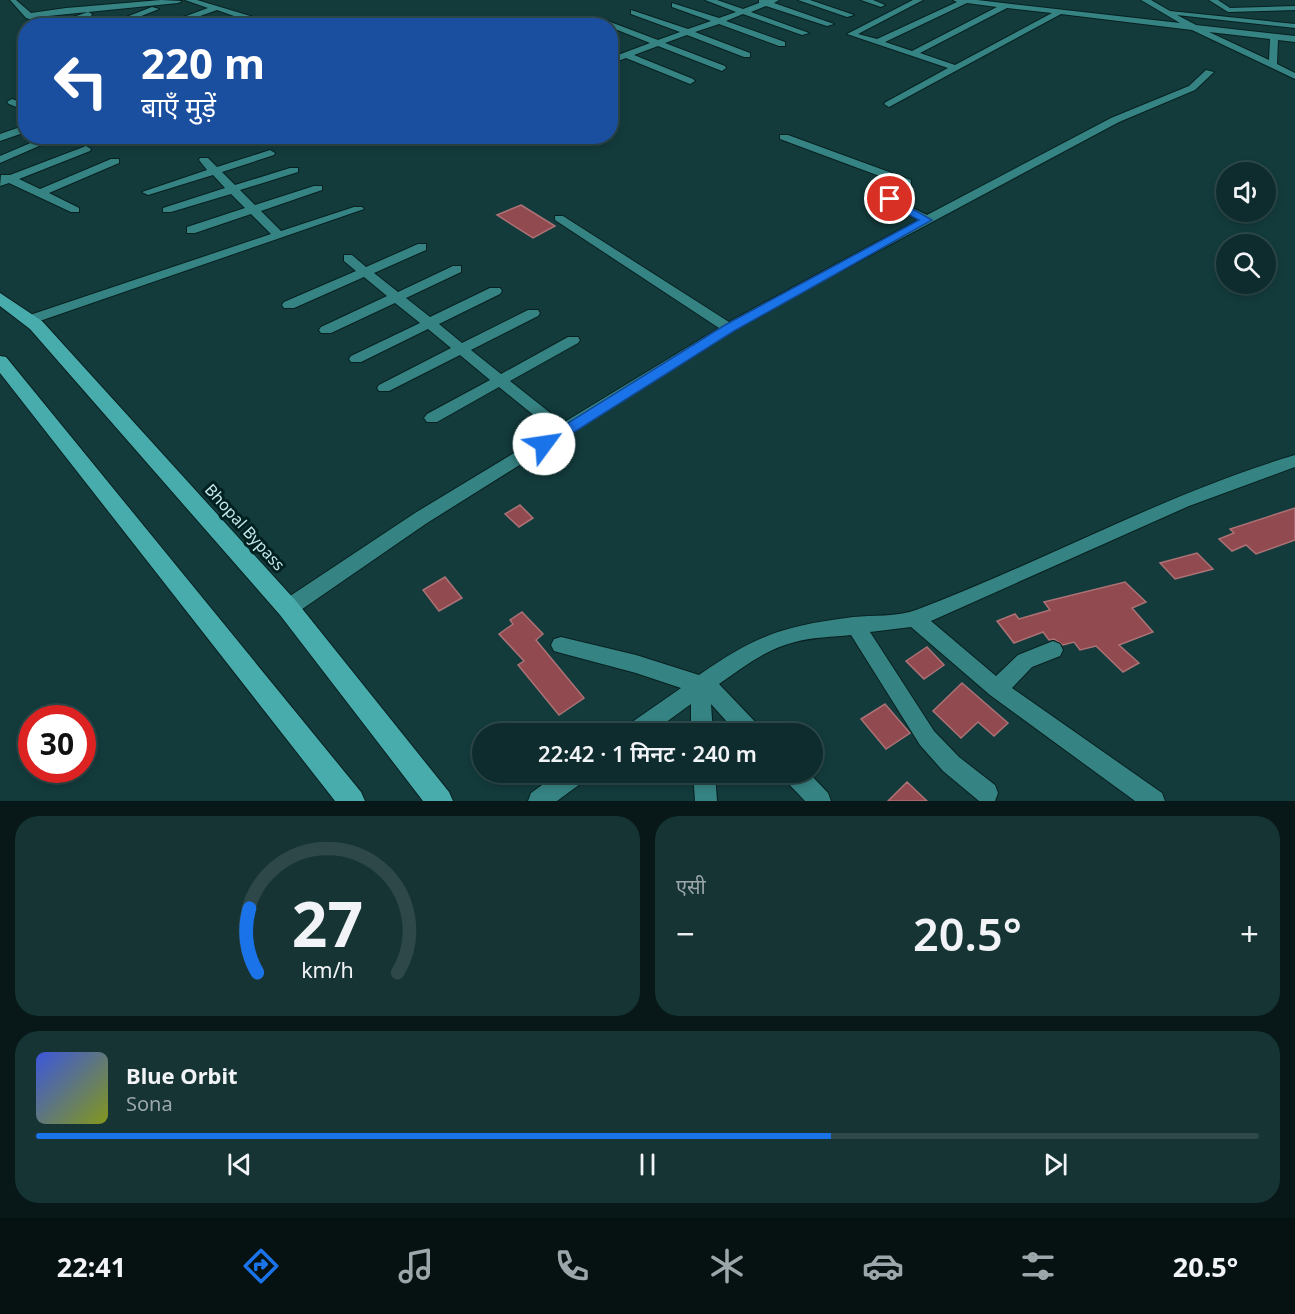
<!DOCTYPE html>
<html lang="hi">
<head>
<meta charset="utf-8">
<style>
  :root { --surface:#0e2c2d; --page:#173435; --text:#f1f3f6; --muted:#9ba7aa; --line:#2e4849; --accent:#1a73e8 }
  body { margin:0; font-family:"Noto Sans","Noto Sans Devanagari",sans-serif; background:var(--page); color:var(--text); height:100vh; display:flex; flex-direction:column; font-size:22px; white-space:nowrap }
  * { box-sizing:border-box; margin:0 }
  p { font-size:20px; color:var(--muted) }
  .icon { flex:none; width:33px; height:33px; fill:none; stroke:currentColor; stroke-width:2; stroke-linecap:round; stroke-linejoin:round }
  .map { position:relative; height:801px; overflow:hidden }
  .side { display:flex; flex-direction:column; gap:15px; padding:15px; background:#081819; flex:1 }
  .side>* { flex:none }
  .top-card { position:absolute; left:18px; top:18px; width:600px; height:126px; border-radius:24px; box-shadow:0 3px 9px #0003,0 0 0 2px var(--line); background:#1a4fa0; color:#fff; overflow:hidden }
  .buttons { position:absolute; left:1216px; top:162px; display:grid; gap:12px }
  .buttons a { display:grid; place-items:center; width:60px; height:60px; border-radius:50%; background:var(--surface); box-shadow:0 3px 9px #0003,0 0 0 2px var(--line); font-size:30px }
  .speed { position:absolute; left:18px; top:705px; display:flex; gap:12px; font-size:30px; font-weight:700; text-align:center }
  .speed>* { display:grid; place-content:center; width:78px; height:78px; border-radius:50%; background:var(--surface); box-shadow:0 3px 9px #0003,0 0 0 2px var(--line); line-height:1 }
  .speed .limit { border:9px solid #d22; background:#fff; color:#111 }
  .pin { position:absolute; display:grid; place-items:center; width:51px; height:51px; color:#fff; margin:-26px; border:3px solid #fff; border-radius:50%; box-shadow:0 2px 6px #0007 }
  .me { position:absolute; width:66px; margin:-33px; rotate:59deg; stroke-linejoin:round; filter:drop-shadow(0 0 4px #0008) }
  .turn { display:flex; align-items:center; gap:21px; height:126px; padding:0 24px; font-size:27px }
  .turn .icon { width:78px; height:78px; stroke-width:2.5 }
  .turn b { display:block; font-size:42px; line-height:51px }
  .big { font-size:45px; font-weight:600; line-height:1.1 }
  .side .widget { flex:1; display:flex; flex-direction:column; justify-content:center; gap:9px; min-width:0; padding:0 21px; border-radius:24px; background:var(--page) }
  .side .dial { align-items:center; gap:0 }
  .dial svg { height:156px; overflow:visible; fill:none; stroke:var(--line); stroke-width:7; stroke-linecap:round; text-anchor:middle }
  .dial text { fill:var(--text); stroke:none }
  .song { display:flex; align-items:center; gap:18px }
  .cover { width:72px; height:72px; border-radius:9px; background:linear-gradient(135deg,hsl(230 70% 55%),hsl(70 70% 35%)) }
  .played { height:6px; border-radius:3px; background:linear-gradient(90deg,var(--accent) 65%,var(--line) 65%) }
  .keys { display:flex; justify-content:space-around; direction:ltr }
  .heat { display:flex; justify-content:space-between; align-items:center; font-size:33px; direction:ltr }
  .side .tiles { flex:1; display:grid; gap:15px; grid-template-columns:1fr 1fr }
  .widget:last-child { grid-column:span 2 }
  .trip { position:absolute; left:472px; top:723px; width:351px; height:60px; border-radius:30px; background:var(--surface); box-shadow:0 3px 9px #0003,0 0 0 2px var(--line); font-weight:600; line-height:60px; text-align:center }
  .dock { display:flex; height:96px; justify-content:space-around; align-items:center; background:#061212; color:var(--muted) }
  .dock .icon { width:42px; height:42px }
  .dock .active { color:var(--accent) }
  .dock b { font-size:27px; color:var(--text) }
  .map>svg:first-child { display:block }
</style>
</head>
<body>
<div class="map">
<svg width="1295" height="801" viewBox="0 0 1295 801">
  <rect width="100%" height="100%" fill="#133b3c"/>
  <path fill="#904a50" stroke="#ac7275" stroke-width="1.5" d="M 521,205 L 555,226 L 533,238 L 497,215 Z
    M 520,505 L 533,518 L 519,527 L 505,514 Z
    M 1295,508 L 1295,540 L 1256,554 L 1246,545 L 1232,551 L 1219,539 L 1234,533 L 1230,529 Z
    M 1197,553 L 1213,569 L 1175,579 L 1160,563 Z
    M 445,577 L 462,598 L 439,611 L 423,590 Z
    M 1125,582 L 1146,602 L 1132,608 L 1153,632 L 1119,645 L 1139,663 L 1123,672 L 1096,646 L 1080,650 L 1074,642 L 1063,645 L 1054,639 L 1049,640 L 1043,632 L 1014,643 L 997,621 L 1015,614 L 1019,619 L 1050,610 L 1044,602 Z
    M 522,612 L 543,634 L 536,640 L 584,698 L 559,715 L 518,665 L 524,661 L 499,634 L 513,624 L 510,620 Z
    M 927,647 L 944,665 L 924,679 L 906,661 Z
    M 962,683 L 1008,723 L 994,736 L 978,722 L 961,738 L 933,711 Z
    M 885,704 L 910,733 L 886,749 L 861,719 Z
    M 907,782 L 927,801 L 888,801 Z"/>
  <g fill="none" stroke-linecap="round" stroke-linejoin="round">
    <defs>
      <path id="minor" d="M 10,0 L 16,0 L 31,13 L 66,8 L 161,0 L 182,1 L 178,3 L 38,17 L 40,19 L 36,21 L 26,18 Z
        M 185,0 L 197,0 L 283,26 C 269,26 258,20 245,19 C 236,18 224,26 212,26 L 234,16 L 217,10 L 172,26 L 159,26 L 208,8 Z
        M 705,0 L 717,0 L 743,9 L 759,3 L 759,0 L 779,0 L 774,3 L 834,24 L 827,26 L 766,6 L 751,12 L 809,33 L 802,35 L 743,14 L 726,21 L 785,42 L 785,46 L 779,46 L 719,24 L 695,32 L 750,53 L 750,57 L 744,57 L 687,35 L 665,43 L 725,66 L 726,68 L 722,71 L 658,46 L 634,55 L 693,79 L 695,81 L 690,84 L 626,58 L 610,64 L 610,58 L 650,43 L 590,19 L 597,17 L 658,40 L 680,32 L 631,14 L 631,10 L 688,29 L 711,21 L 672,7 L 672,3 L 719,18 L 736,12 Z
        M 798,0 L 810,0 L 854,15 L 847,17 Z
        M 861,0 L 873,0 L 885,5 L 881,7 Z
        M 913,0 L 923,0 L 858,34 L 877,39 L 957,2 L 953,0 L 977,0 L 1180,23 L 1141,0 L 1151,0 L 1170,11 L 1295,24 L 1295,28 L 1177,15 L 1196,25 L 1295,36 L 1295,42 L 1278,40 L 1277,64 L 1295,73 L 1295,79 L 1192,30 L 1061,14 L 889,107 L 884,104 L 886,102 L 948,68 L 847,34 ZM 967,3 L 997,7 L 912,51 L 885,42 ZM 1007,8 L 1052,13 L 955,65 L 920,53 ZM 1209,32 L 1270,39 L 1269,60 Z
        M 1209,0 L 1218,0 L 1230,8 L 1295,6 L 1295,10 L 1228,12 Z
        M 152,7 L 159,9 L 116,26 L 103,26 Z
        M 88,12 L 92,14 L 91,16 L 61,26 L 50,25 Z
        M 1206,70 L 1214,72 L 1195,90 L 1119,122 L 820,282 L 734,331 L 427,523 L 295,614 L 288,616 L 281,614 L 279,608 L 281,602 L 415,513 L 552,430 L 499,387 L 437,422 L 427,422 L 424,418 L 427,414 L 490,380 L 460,355 L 389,391 L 379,391 L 377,388 L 379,385 L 451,348 L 428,329 L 361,362 L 351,362 L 349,359 L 351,356 L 420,323 L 395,303 L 331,333 L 321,333 L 319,330 L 321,327 L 387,296 L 364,277 L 294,308 L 284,308 L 282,305 L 284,302 L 356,271 L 344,261 L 344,255 L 352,255 L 366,267 L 418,244 L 426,244 L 426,250 L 374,273 L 398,292 L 453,266 L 461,266 L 461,272 L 406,298 L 430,317 L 490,288 L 500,288 L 502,291 L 500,294 L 439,324 L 462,343 L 528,310 L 538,310 L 540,313 L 538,316 L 471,350 L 501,374 L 568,337 L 578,337 L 580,340 L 578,343 L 510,381 L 563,423 L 719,328 L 555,220 L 555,216 L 563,216 L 729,322 L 918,220 L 889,205 L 884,199 L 901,184 L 780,139 L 780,135 L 788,135 L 911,180 L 911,188 L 896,200 L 927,215 L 1111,118 L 1189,86 Z
        M 12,99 L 26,104 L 26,111 L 9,104 L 7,102 Z
        M 26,125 L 26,132 L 0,141 L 0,134 Z
        M 47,136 L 62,136 L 0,163 L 0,156 Z
        M 86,146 L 91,149 L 90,151 L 19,179 L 40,189 L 111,159 L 119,159 L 119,163 L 49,193 L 79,208 L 79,212 L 71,212 L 9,183 L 0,186 L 1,175 L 10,175 Z
        M 270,150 L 275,153 L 274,155 L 222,172 L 235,185 L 290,168 L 298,168 L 298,172 L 240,190 L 255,205 L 314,186 L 322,186 L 322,190 L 261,211 L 281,231 L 354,207 L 362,207 L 364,209 L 34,323 L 24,323 L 22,320 L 24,317 L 271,234 L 251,214 L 195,233 L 187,233 L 187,227 L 245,208 L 231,194 L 171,212 L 163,212 L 163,208 L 225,188 L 213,175 L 148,195 L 142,192 L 207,170 L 199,160 L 200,158 L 208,158 L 217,167 Z
        M 1295,455 L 1295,467 L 1189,506 L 931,621 L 996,676 L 1018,655 L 1053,641 L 1060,644 L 1063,650 L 1060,656 L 1032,667 L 1012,688 L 1162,793 L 1165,801 L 1135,801 L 990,695 L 911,627 L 870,632 L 934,731 L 959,757 L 995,785 L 998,793 L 995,801 L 979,801 L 943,771 L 920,745 L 851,635 C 833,637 813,637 795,642 C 766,649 743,667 719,684 L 760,727 L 763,734 L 738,734 L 711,704 L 713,734 L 691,734 L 691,704 L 650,734 L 622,734 L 625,727 L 681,688 L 636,673 L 561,653 L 554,651 L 551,645 L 554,639 L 561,637 L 636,655 L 699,675 C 757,635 783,626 853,617 C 873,615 897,617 916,610 C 1044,562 1164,494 1295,455 Z
        M 560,772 L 590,772 L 587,779 L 557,801 L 528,801 L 531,793 Z
        M 693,772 L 715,772 L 717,801 L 695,801 Z
        M 781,772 L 808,772 L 828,793 L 831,801 L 805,801 L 784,779 Z"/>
      <path id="highway" d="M 0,293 L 42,321 L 296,601 L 449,792 L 453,801 L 423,801 L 280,615 L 30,329 L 0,306 Z
        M 0,356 L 6,357 L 361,792 L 365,801 L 335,801 L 0,373 Z"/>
    </defs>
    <use href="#minor" stroke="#082020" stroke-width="2"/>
    <use href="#highway" stroke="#082020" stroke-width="2"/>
    <use href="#minor" fill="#368383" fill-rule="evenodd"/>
    <use href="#highway" fill="#48acac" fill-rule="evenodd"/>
  </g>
  <path fill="#1a73e8" stroke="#114b97" stroke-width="1.5" d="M 890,196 L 932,220 L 734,331 L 549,448 L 539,448 L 536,444 L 539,441 L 725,325 L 919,220 L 889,205 L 885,199 Z"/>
  <g text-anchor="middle" stroke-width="6" stroke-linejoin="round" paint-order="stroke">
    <g font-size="16" fill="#c5e8e8" stroke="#012121">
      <text transform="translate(245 527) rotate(48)" y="6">Bhopal Bypass</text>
    </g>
  </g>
</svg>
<div class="buttons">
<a><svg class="icon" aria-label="sound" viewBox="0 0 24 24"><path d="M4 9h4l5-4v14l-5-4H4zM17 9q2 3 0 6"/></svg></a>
<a><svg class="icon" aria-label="search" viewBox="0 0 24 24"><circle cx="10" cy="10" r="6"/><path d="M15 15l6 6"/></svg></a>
</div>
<div class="speed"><div class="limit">30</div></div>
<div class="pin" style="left:890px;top:199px;background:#d93025"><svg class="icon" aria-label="arrive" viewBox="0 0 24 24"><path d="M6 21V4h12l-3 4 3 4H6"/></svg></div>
<svg class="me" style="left:544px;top:444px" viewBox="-20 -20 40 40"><circle r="19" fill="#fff"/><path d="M0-13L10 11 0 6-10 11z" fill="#1a73e8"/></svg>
<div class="trip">22:42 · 1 मिनट · 240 m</div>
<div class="top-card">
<div class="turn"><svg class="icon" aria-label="left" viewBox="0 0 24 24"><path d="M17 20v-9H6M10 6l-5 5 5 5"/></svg><div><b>220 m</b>बाएँ मुड़ें</div></div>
</div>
</div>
<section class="side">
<div class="tiles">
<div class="widget dial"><svg viewBox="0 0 100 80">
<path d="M14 69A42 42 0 1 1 86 69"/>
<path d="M14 69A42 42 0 0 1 10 36" stroke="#1a73e8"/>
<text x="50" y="56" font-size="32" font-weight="700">27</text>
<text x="50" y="72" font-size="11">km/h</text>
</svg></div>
<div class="widget"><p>एसी</p>
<div class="heat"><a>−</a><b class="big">20.5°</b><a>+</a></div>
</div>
<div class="widget">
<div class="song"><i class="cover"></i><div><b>Blue Orbit</b><p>Sona</p></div></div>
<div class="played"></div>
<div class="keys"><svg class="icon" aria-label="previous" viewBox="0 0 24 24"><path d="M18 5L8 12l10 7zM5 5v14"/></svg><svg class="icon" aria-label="pause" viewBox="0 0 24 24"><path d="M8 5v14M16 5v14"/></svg><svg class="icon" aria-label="next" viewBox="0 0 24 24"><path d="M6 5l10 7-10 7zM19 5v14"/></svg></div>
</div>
</div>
</section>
<nav class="dock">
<b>22:41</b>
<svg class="icon active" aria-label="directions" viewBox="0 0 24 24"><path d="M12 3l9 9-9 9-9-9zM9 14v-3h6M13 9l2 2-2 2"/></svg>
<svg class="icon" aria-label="music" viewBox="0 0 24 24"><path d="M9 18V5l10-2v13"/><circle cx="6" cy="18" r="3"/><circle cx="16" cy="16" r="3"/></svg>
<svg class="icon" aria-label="phone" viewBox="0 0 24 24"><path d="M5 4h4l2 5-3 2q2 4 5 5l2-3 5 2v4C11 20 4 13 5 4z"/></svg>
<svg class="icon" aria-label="climate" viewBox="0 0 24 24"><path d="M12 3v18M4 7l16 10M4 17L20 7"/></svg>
<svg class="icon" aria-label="car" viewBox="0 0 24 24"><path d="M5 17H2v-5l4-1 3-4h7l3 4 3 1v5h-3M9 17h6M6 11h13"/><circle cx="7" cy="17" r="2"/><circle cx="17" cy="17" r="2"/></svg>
<svg class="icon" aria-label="filters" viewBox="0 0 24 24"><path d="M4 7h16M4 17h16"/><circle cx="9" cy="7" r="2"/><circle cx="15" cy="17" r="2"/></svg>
<b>20.5°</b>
</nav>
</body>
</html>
